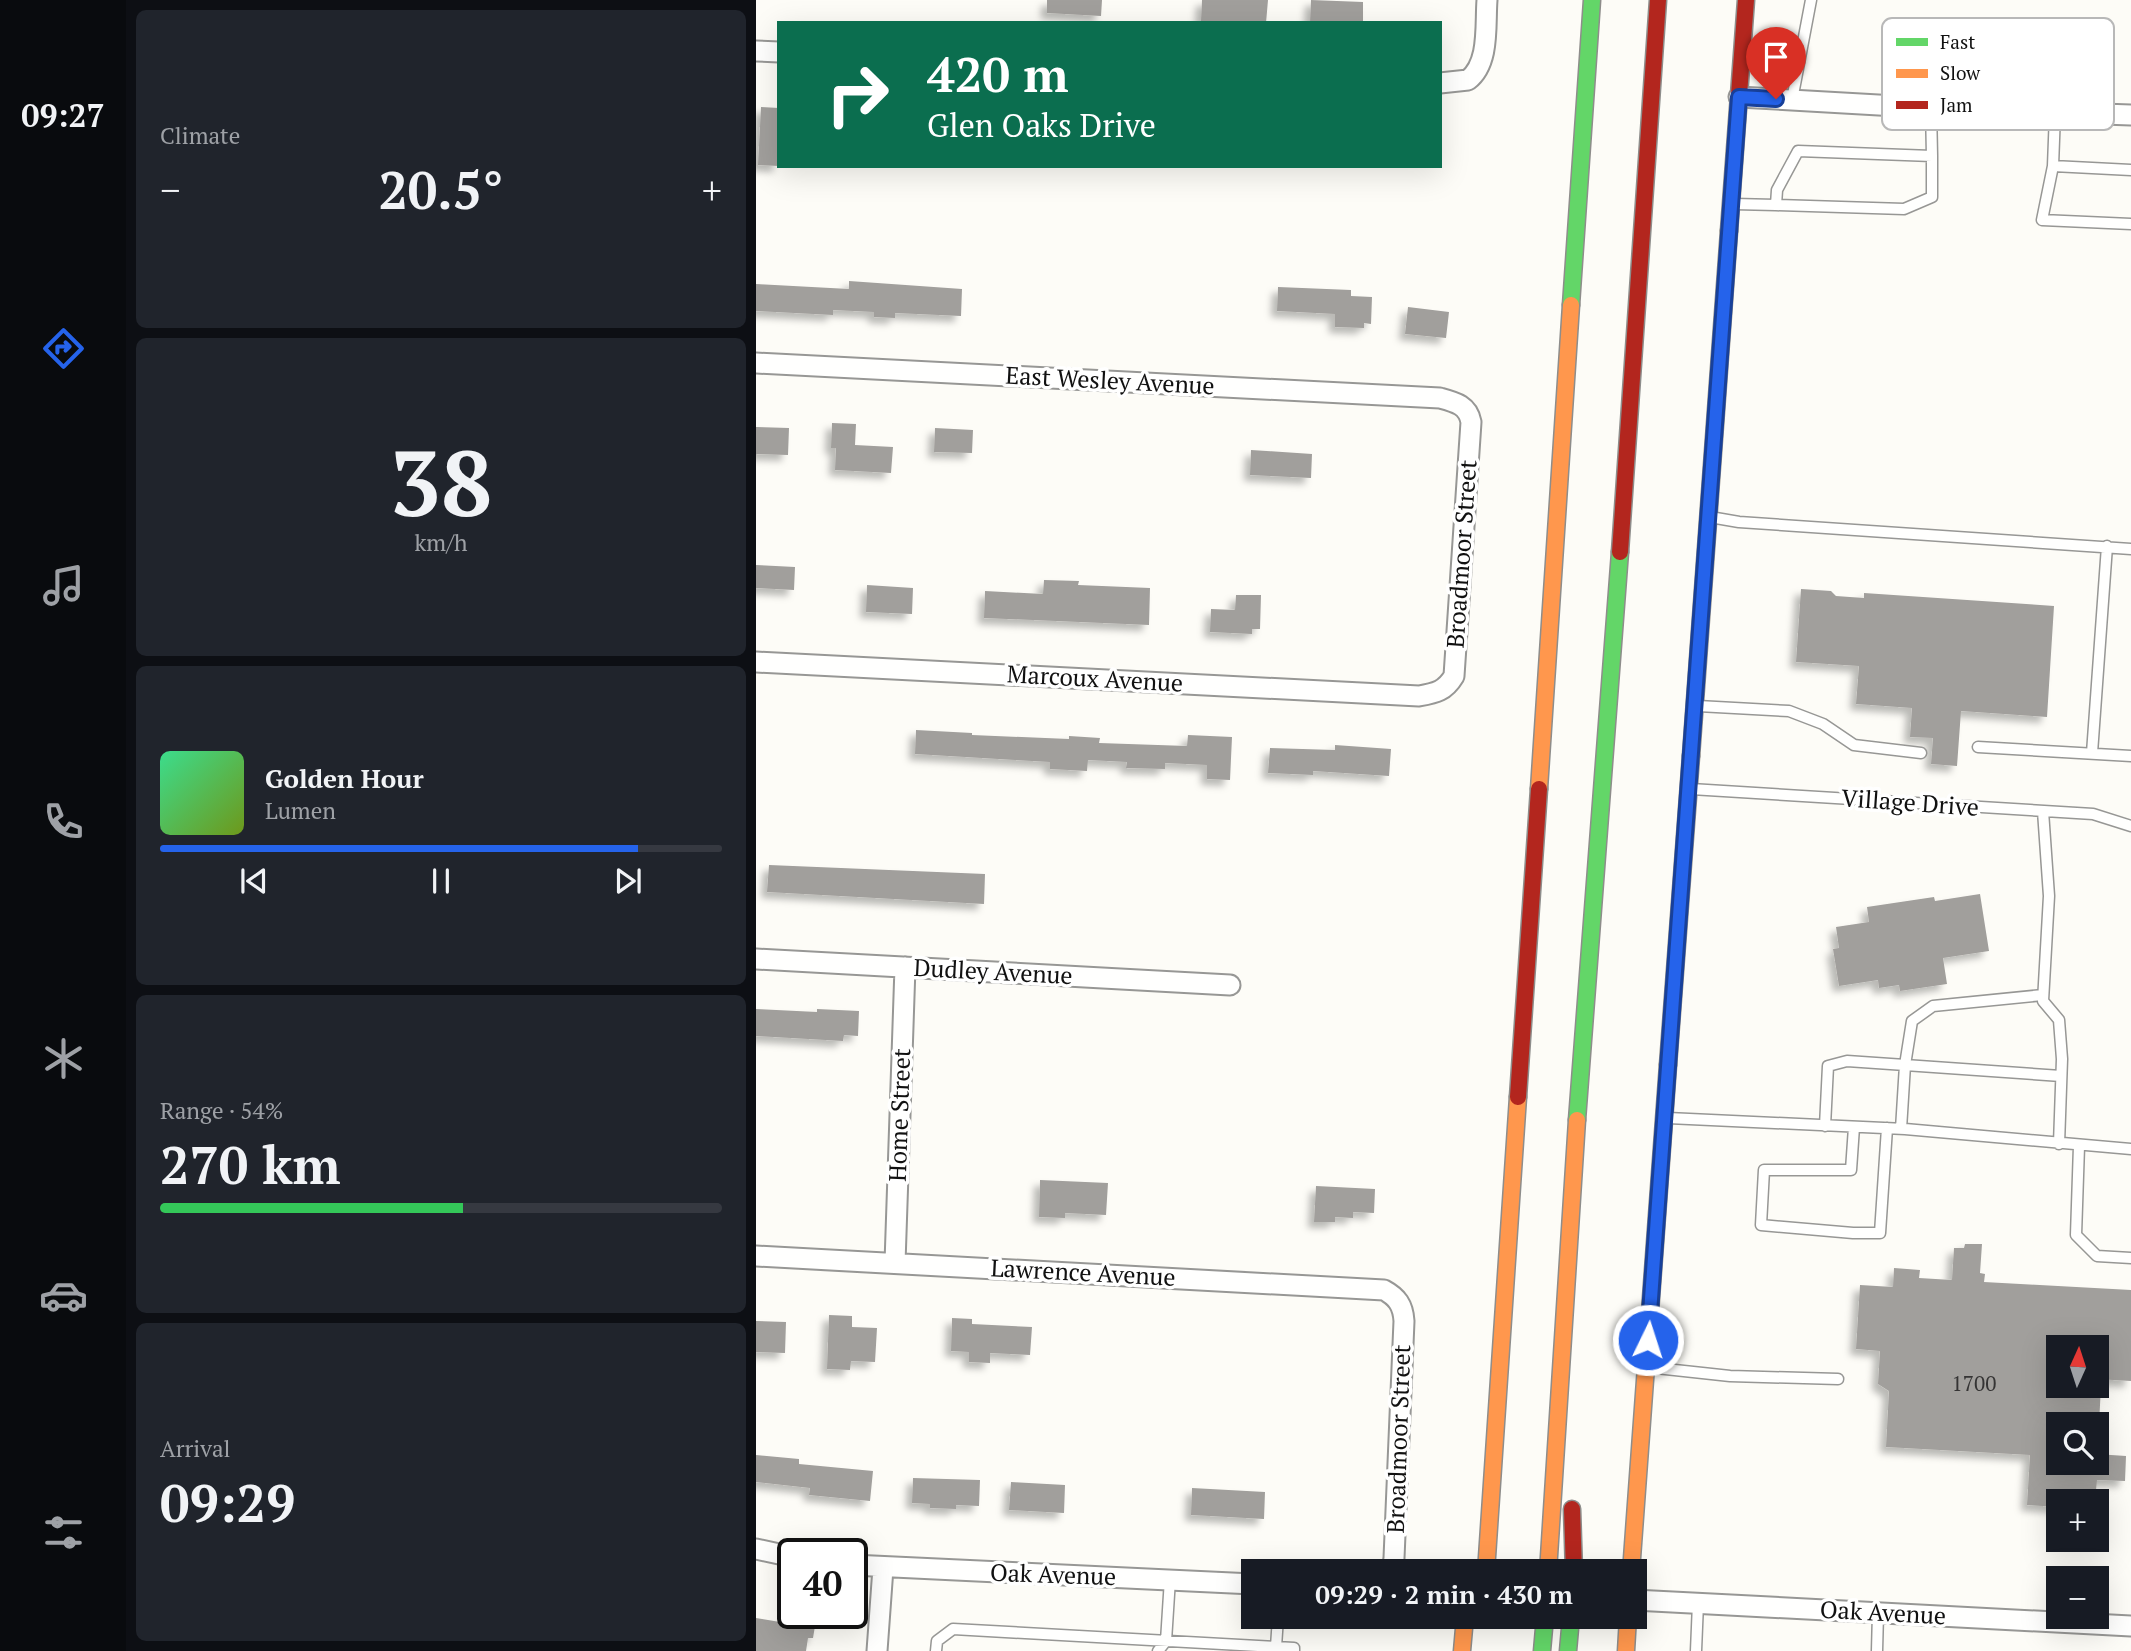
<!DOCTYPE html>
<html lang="en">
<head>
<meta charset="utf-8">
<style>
  :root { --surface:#171b24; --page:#20242c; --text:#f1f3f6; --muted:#9ea1a6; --line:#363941; --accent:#2563eb }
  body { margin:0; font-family:"PT Serif",serif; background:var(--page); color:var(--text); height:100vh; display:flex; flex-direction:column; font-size:26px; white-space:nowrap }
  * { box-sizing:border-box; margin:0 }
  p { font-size:23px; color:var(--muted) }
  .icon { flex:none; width:38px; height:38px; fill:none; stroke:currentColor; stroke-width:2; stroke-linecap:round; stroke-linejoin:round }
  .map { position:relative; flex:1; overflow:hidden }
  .panel { display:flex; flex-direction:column; gap:10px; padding:10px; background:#0d0f14; width:630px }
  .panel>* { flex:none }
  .top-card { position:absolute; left:21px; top:21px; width:665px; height:147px; border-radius:0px; box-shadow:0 7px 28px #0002; background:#0b6e4f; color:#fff; overflow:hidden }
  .needle { width:46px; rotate:3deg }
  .controls { position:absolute; left:1290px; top:1335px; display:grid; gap:14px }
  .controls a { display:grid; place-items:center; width:63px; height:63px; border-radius:0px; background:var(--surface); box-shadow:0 7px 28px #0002; font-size:35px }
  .speed { position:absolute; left:21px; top:1538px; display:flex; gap:14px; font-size:35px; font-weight:700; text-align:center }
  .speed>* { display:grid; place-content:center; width:91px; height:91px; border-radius:50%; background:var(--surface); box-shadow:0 7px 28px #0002; line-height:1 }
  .speed .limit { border:4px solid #111; border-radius:10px; background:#fff; color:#111 }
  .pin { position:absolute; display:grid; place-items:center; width:60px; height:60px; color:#fff; margin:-72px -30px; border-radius:50% 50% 50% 0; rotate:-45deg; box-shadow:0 0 7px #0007 }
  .pin .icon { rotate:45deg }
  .me { position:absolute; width:77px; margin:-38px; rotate:4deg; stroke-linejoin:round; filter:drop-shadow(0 0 5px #0008) }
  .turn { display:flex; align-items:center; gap:24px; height:147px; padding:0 35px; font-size:32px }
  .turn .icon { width:91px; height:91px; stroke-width:2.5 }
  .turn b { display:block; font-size:49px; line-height:60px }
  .big { font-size:52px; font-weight:600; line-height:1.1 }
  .panel .card { flex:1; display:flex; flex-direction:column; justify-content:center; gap:10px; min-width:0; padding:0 24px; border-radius:10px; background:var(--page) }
  .panel .dial { align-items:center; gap:0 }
  .dial b { font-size:91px; line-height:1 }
  .song { display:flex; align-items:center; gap:21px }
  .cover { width:84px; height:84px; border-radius:10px; background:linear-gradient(135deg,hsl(150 70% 55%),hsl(80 70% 35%)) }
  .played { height:7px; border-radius:4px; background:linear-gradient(90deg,var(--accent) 85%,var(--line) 85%) }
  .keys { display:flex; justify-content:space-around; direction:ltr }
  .heat { display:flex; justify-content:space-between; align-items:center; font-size:38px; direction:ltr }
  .charge { height:10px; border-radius:5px; background:linear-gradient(90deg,#34c759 54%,var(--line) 0) }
  .trip { position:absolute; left:485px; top:1559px; width:406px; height:70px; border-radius:0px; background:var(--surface); box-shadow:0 7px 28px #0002; font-weight:600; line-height:70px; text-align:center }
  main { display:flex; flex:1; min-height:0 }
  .dock { display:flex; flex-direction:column; width:126px; justify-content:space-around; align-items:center; background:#090b0e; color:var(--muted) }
  .dock .icon { width:49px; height:49px }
  .dock .current { color:var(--accent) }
  .dock b { font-size:32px; color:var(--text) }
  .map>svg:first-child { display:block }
</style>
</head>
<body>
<main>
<nav class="dock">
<b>09:27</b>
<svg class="icon current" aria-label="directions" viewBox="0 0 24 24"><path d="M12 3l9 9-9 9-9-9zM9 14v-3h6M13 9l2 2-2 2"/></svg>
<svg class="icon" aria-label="music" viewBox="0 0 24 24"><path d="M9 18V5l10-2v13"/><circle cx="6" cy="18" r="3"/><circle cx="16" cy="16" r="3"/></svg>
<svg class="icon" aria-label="phone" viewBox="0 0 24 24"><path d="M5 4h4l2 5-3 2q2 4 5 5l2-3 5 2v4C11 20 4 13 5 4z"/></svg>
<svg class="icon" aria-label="climate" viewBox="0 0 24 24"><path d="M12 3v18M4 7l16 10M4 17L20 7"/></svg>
<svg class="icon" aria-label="car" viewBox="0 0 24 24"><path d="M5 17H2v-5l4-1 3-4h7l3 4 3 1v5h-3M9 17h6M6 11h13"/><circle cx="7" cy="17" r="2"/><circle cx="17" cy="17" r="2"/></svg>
<svg class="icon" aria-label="filters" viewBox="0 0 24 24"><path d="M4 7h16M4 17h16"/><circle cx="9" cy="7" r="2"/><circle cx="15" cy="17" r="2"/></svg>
</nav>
<section class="panel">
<div class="card"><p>Climate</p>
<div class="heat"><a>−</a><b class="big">20.5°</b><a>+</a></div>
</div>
<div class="card dial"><b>38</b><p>km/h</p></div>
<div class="card">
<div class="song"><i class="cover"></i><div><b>Golden Hour</b><p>Lumen</p></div></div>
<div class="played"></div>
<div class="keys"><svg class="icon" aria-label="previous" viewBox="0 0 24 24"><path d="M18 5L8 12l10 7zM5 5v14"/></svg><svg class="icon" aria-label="pause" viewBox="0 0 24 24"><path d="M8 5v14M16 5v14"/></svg><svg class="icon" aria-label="next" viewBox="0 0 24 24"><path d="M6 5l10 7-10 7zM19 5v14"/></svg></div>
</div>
<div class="card"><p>Range · 54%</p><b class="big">270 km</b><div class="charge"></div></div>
<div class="card"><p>Arrival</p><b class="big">09:29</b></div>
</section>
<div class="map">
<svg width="1375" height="1651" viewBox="0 0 1375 1651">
  <defs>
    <filter id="shadow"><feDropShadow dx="-6" dy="6" stdDeviation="3.5" flood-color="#0004"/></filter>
  </defs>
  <rect width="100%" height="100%" fill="#fdfcf7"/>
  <path fill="#a19f9c" filter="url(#shadow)" d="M 291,0 L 346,0 L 345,16 L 291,13 Z
    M 446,0 L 512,0 L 510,23 L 445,21 Z
    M 555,0 L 607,2 L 607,23 L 554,23 Z
    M 5,107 L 23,108 L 23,166 L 2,165 Z
    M 93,281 L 206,289 L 205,316 L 139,313 L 139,318 L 118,317 L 118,312 L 77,310 L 77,315 L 0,311 L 0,284 L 93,289 Z
    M 522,287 L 595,290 L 595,296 L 616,297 L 615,324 L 608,323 L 608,328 L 579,327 L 579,314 L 521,311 Z
    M 652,307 L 693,312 L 690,338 L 649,334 Z
    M 76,423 L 100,424 L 99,445 L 137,447 L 135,473 L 79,470 L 80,448 L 75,448 Z
    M 0,427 L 33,428 L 32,455 L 0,454 Z
    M 179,428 L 217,430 L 216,453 L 178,452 Z
    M 495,450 L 556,454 L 555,478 L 494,475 Z
    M 0,565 L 39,567 L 38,590 L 0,588 Z
    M 288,580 L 323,581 L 322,585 L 394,588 L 393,625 L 228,618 L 229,591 L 287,594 Z
    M 111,585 L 157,588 L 156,614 L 110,612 Z
    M 1045,589 L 1075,591 L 1080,596 L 1108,598 L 1108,593 L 1298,606 L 1291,717 L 1205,711 L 1201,766 L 1175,764 L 1177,738 L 1154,737 L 1156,708 L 1100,704 L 1103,666 L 1040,662 Z
    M 480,595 L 505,595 L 504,629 L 496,629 L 496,634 L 454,632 L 455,609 L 479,610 Z
    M 160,730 L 216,733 L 216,735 L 313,739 L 313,736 L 344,738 L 343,743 L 431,746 L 432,735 L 476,737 L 474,780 L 451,779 L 451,765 L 409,763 L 409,769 L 370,768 L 371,762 L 332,760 L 331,771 L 294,769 L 294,762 L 159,754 Z
    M 579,745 L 635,749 L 633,776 L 557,771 L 557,775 L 512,773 L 514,748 L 579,750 Z
    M 13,865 L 229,874 L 228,904 L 11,892 Z
    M 1224,894 L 1233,951 L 1187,958 L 1191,984 L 1144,991 L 1143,985 L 1123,988 L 1122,980 L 1083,986 L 1077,949 L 1083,948 L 1080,927 L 1113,922 L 1111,907 L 1178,897 L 1179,901 Z
    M 0,1009 L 61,1012 L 61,1009 L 103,1011 L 102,1036 L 88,1035 L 87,1041 L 0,1036 Z
    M 284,1180 L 352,1183 L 350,1215 L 309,1213 L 309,1218 L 283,1217 Z
    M 560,1186 L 619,1189 L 618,1213 L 597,1212 L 597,1218 L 579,1217 L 579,1222 L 558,1222 Z
    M 1209,1244 L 1226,1244 L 1224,1273 L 1229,1274 L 1228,1282 L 1375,1290 L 1375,1381 L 1340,1379 L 1340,1348 L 1302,1348 L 1302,1386 L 1345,1386 L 1343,1424 L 1302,1424 L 1302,1463 L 1340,1463 L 1340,1454 L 1370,1456 L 1369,1481 L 1341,1480 L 1339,1502 L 1302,1502 L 1302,1507 L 1271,1505 L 1274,1455 L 1130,1447 L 1133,1391 L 1122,1384 L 1124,1351 L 1100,1349 L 1104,1285 L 1137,1287 L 1138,1268 L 1164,1270 L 1163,1278 L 1196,1280 L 1198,1248 L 1208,1248 Z
    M 73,1315 L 96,1316 L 96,1327 L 121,1328 L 119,1362 L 95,1361 L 94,1370 L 71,1369 Z
    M 196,1318 L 216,1319 L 216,1324 L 276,1327 L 274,1355 L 234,1353 L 234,1363 L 213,1362 L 213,1352 L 195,1351 Z
    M 0,1321 L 30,1322 L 29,1353 L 0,1352 Z
    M 0,1455 L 43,1459 L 43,1464 L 117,1471 L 114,1501 L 53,1495 L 54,1488 L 0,1482 Z
    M 157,1478 L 224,1480 L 223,1506 L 200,1505 L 200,1509 L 174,1508 L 174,1504 L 156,1503 Z
    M 255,1482 L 309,1485 L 308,1513 L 253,1510 Z
    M 436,1488 L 509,1492 L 508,1519 L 435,1515 Z
    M 32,1614 L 61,1614 L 57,1638 L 52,1638 L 50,1651 L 0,1651 L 0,1618 L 30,1623 Z"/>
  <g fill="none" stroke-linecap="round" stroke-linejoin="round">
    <defs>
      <path id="lane" d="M 1036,100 L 1055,0
        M 1299,113 L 1297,166 L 1286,220 L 1375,224
        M 1297,166 L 1375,170
        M 978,204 L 1020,205 L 1021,190 L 1042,151 L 1176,156 L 1175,108
        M 1020,205 L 1148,209 L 1176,197 L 1176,156
        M 954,517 L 983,522 L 1375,549
        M 942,706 L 1033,711 L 1067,724 L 1098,745 L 1165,753
        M 1222,747 L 1375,756
        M 1336,753 L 1351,546
        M 935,789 L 1337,814 L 1375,826
        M 1287,811 L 1293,896 L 1287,1001 L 1303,1020 L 1306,1059 L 1303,1144
        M 912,1118 L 1149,1129 L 1375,1149
        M 1069,1126 L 1072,1066 L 1091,1061 L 1149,1065 L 1156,1021 L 1177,1006 L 1287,995
        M 1098,1127 L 1095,1170 L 1008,1170 L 1005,1225 L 1097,1233 L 1124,1233 L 1131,1128
        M 1145,1129 L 1149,1065 L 1305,1076
        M 1323,1146 L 1320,1235 L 1341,1256 L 1375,1258
        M 891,1367 L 974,1376 L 1082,1379
        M 520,1647 L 522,1617
        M 180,1651 L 181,1641 L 197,1629 L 520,1647 L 538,1648 L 538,1651
        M 402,1651 L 410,1641 L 414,1579
        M 940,1651 L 942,1603
        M 1121,1651 L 1122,1613"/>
      <path id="street" d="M 0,51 L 23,52
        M 684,83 L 712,80 C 734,63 729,25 731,0
        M 983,97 L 1175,108 L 1375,115
        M 0,363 L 684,398 C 699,402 712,405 715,422 L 698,676 C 689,691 680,693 663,696 L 0,662
        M 0,959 L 474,985
        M 0,1256 L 628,1290 C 641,1297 647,1305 648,1321 L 638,1558 L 636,1572
        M 139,1263 L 149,967
        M 0,1549 L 37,1557
        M 96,1565 L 497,1584
        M 878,1600 L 1375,1626
        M 121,1651 L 127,1568"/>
      <path id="fast" d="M 815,305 L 836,0
        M 821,1120 L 864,552
        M 786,1651 L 789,1617
        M 812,1651 L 815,1617"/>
      <path id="slow" d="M 935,756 L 973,231
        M 783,789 L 815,305
        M 730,1572 L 762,1097
        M 792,1572 L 821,1120
        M 875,1572 L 912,1065
        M 706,1651 L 709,1617
        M 870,1651 L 872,1617"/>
      <path id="jam" d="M 973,231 L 990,0
        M 864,552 L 902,0
        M 912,1065 L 935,756
        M 762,1097 L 783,789
        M 816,1509 L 818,1572"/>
    </defs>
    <use href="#lane" stroke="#979795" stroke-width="13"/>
    <use href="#street" stroke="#979795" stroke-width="23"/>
    <use href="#fast" stroke="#8e8d8b" stroke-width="19"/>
    <use href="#slow" stroke="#8e8d8b" stroke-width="19"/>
    <use href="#jam" stroke="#8e8d8b" stroke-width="19"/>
    <use href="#lane" stroke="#fffffe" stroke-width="10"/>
    <use href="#street" stroke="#fffffe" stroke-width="19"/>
    <use href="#fast" stroke="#63d668" stroke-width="16"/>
    <use href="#slow" stroke="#ff974d" stroke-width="16"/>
    <use href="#jam" stroke="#b3261e" stroke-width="16"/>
  </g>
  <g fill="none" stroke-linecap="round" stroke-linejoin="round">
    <defs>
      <path id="route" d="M 892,1340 L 983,97 L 1020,99"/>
    </defs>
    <use href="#route" stroke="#184099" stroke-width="18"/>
    <use href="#route" stroke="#2563eb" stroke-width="12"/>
  </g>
  <g text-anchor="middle" stroke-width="7" stroke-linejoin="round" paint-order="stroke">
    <g font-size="21" fill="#353434">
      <text x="1218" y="1391">1700</text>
    </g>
    <g font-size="24" fill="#111" stroke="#fff">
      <text transform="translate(354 381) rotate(3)" y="8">East Wesley Avenue</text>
      <text transform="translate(706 554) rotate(-86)" y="8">Broadmoor Street</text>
      <text transform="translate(339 679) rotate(3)" y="8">Marcoux Avenue</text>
      <text transform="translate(1154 803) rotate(4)" y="8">Village Drive</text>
      <text transform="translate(237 972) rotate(3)" y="8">Dudley Avenue</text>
      <text transform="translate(144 1115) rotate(-88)" y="8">Home Street</text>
      <text transform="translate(327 1273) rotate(3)" y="8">Lawrence Avenue</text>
      <text transform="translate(643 1439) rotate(-88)" y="8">Broadmoor Street</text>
      <text transform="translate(297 1575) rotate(2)" y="8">Oak Avenue</text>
      <text transform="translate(1127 1613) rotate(3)" y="8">Oak Avenue</text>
    </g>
  </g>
  <rect x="1126" y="18" width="232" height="112" rx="10" fill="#fff" stroke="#b8b8b8" stroke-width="2"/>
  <rect x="1140" y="38" width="32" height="8" fill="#63d668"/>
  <rect x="1140" y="69" width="32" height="9" fill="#ff974d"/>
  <rect x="1140" y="101" width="32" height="8" fill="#b3261e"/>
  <g font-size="19" fill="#111">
    <text x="1184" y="49">Fast</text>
    <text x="1184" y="80">Slow</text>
    <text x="1184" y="112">Jam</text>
  </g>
</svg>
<div class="controls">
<a><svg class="needle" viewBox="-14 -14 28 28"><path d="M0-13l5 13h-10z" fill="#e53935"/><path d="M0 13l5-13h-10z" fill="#9ea1a6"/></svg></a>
<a><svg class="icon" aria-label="search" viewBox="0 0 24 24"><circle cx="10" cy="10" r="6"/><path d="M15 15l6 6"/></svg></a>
<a>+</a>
<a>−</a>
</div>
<div class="speed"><div class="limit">40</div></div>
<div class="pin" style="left:1020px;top:99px;background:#d93025"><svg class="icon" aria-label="arrive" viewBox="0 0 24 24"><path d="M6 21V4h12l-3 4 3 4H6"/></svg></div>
<svg class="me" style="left:892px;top:1340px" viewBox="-20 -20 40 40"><circle r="17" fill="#2563eb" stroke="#fff" stroke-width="3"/><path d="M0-11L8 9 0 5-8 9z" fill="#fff"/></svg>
<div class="trip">09:29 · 2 min · 430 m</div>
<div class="top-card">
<div class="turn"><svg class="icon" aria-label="right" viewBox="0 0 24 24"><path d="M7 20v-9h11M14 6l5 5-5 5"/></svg><div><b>420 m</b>Glen Oaks Drive</div></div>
</div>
</div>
</main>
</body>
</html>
